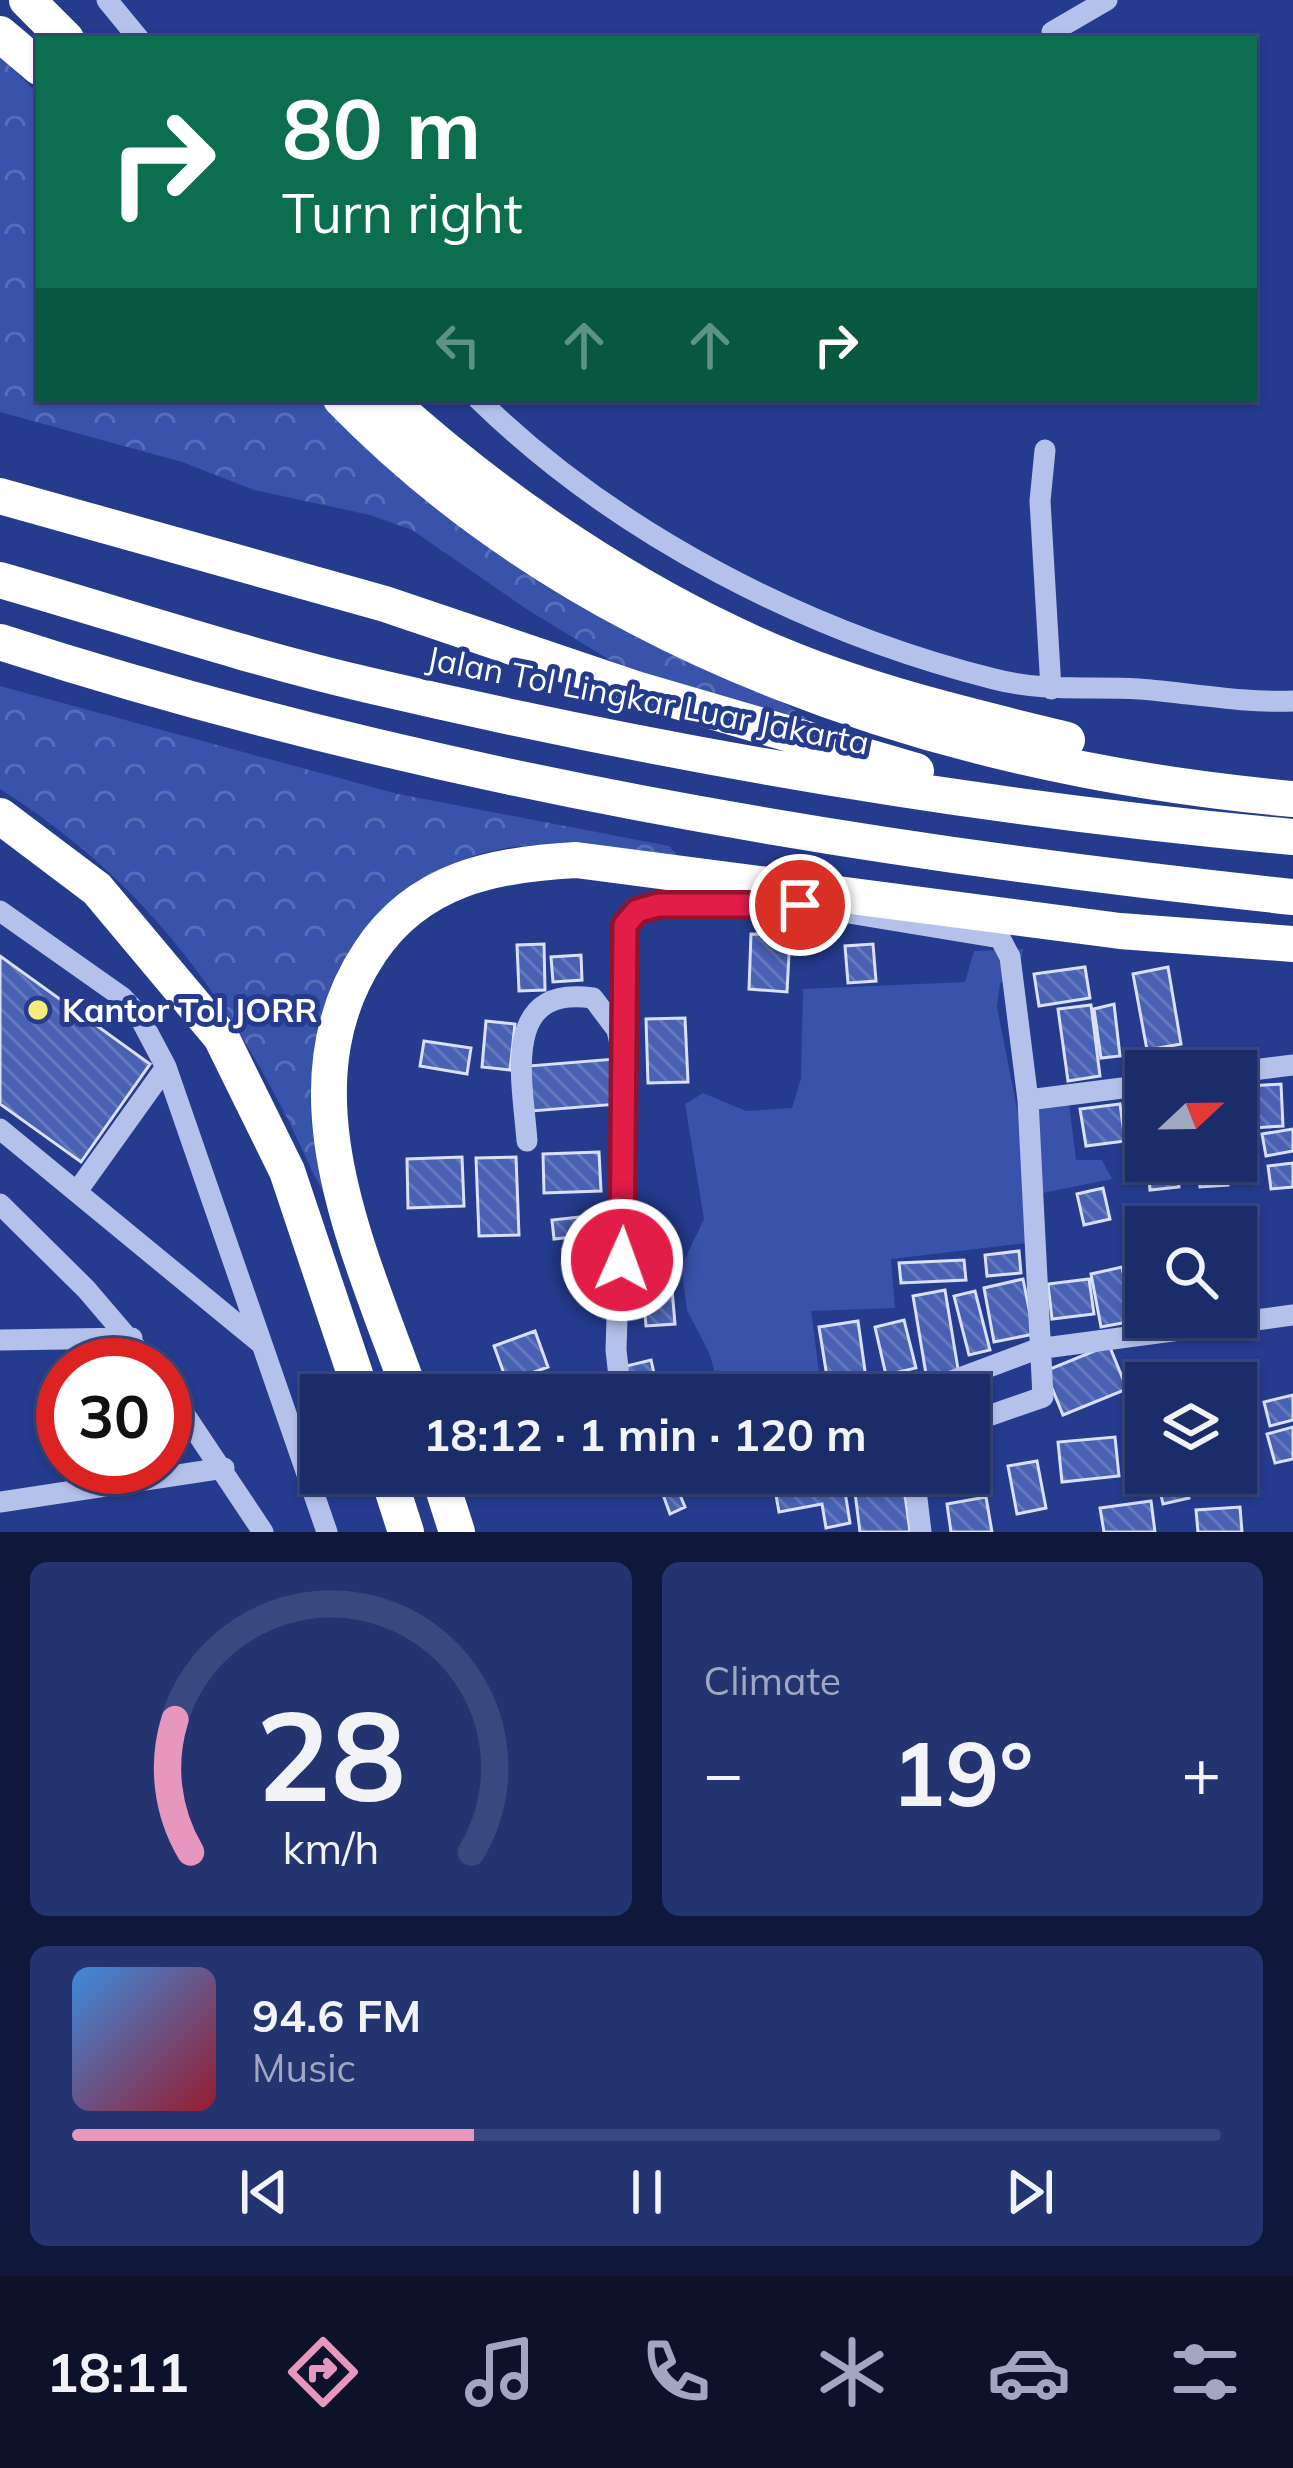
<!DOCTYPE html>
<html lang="en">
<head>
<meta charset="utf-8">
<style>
  :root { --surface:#1b2c6a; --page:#243470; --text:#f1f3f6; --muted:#a0a7c1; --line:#39487e; --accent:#e797bd }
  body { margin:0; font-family:Mulish,sans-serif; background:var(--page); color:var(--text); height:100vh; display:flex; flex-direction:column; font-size:45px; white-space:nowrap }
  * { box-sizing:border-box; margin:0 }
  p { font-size:39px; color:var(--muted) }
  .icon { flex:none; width:66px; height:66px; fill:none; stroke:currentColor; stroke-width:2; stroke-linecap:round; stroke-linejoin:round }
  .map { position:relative; height:1532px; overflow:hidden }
  .drawer { display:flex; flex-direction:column; gap:30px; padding:30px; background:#0f183a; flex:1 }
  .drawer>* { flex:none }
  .hud { position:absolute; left:36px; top:36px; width:1221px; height:366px; border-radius:0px; box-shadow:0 3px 9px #0004,0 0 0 3px var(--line); background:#0b6e4f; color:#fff; overflow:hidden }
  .needle { width:78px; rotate:68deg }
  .fabs { position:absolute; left:1125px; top:1050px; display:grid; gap:24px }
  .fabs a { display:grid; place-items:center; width:132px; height:132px; border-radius:0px; background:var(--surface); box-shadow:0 3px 9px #0004,0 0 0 3px var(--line); font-size:60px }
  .speed { position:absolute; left:36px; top:1338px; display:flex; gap:24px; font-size:60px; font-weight:700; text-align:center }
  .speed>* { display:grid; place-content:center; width:156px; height:156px; border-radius:50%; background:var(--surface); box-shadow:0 3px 9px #0004,0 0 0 3px var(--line); line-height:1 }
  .speed .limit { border:18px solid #d22; background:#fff; color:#111 }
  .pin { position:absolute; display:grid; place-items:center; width:102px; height:102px; color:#fff; margin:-51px; border:6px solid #fff; border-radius:50%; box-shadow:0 3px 12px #0007 }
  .me { position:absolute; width:132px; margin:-66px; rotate:2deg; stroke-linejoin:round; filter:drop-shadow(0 0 9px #0008) }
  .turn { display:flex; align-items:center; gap:42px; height:252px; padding:0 48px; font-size:54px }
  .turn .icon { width:156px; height:156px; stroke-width:2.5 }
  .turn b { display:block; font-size:84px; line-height:102px }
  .lanes { display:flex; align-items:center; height:114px; padding:0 48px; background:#0003; justify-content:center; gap:60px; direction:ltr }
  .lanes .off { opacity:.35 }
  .big { font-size:90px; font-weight:700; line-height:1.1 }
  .drawer .tile { flex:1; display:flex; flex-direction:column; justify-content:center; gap:18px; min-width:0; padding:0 42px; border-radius:18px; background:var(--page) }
  .drawer .dial { align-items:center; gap:0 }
  .dial svg { height:312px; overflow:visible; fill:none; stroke:var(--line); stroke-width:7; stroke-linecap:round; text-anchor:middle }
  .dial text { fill:var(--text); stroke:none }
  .song { display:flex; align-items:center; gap:36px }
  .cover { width:144px; height:144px; border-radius:18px; background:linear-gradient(135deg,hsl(210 70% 55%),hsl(350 70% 35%)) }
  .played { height:12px; border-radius:6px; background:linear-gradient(90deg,var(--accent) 35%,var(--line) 35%) }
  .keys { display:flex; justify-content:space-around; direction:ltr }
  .heat { display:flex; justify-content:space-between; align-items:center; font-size:66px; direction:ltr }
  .drawer .tiles { flex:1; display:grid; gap:30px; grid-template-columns:1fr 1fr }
  .tile:last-child { grid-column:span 2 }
  .trip { position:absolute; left:300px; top:1374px; width:690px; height:120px; border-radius:0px; background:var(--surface); box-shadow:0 3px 9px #0004,0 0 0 3px var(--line); font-weight:700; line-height:120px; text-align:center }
  .tabs { display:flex; height:192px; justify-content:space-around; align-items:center; background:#0b122a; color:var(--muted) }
  .tabs .icon { width:84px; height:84px }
  .tabs .on { color:var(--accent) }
  .tabs b { font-size:54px; color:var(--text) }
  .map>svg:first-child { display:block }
</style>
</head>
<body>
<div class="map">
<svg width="1293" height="1532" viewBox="0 0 1293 1532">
  <defs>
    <pattern id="forest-crowns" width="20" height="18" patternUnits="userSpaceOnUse" patternTransform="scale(3)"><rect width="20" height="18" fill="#3953ab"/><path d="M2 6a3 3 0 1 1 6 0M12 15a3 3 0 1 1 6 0" fill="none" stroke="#576db8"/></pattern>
    <pattern id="building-back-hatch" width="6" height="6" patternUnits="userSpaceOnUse" patternTransform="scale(3)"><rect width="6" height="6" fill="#4961b3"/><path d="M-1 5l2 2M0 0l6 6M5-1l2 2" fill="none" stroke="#6479be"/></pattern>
  </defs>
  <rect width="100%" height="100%" fill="#243b8e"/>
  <path fill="#3953ab" d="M 1023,949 L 1017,979 L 1000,983 L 997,1007 L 1018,1114 L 1069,1103 L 1076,1160 L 1102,1160 L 1112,1179 L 1028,1196 L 1034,1242 L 891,1259 L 895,1308 L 811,1311 L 822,1395 L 721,1395 L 710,1355 L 687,1310 L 681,1267 L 704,1219 L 685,1104 L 703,1093 L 746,1111 L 792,1108 L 801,1078 L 803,989 L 965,982 L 974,951 Z"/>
  <path fill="url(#forest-crowns)" d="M 0,56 L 39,95 L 39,399 L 318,399 C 405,492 514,566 624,631 C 664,654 790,694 811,724 L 623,668 L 528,610 L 412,530 L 370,515 L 254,490 L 182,462 L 0,412 Z
    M 0,686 L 398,794 L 669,846 L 677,855 L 667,861 C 626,856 581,845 540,845 C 397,847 305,979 311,1114 C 312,1141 320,1169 325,1195 C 308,1165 296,1134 280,1104 C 210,971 127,869 0,789 Z"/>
  <path fill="url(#building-back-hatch)" stroke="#d9e0f8" stroke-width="3" d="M 751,934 L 790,935 L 787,992 L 749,989 Z
    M 544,944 L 545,990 L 519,991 L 517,945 Z
    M 873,944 L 876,981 L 848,983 L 845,946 Z
    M 581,955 L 582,980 L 553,982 L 551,957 Z
    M 0,956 L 150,1064 L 81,1162 L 0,1104 Z
    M 1085,967 L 1090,998 L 1039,1006 L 1034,974 Z
    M 1168,967 L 1181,1044 L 1147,1050 L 1133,974 Z
    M 1114,1004 L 1120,1056 L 1101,1058 L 1094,1009 Z
    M 1091,1005 L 1100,1076 L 1068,1081 L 1058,1009 Z
    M 685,1018 L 688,1082 L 648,1083 L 646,1019 Z
    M 486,1021 L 515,1024 L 510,1070 L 482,1067 Z
    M 424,1041 L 471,1048 L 467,1074 L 420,1066 Z
    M 615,1059 L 619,1104 L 532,1111 L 528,1066 Z
    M 1281,1084 L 1283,1126 L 1236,1129 L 1236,1087 Z
    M 1120,1104 L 1125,1141 L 1086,1146 L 1080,1109 Z
    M 1293,1129 L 1293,1151 L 1266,1156 L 1262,1134 Z
    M 599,1152 L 601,1191 L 544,1193 L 543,1154 Z
    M 462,1157 L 464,1206 L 408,1208 L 407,1159 Z
    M 516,1157 L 519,1235 L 479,1236 L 476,1158 Z
    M 1147,1161 L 1176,1161 L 1179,1187 L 1150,1190 Z
    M 1198,1161 L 1226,1161 L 1228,1185 L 1200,1187 Z
    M 1293,1163 L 1293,1187 L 1271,1189 L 1268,1166 Z
    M 1103,1188 L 1110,1219 L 1084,1225 L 1077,1194 Z
    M 607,1214 L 609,1233 L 554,1239 L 552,1220 Z
    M 612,1244 L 613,1258 L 565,1262 L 563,1249 Z
    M 1019,1251 L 1021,1273 L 987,1276 L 985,1255 Z
    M 964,1260 L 966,1280 L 901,1283 L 899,1263 Z
    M 1122,1267 L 1133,1321 L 1101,1327 L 1091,1274 Z
    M 1023,1279 L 1034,1334 L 994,1342 L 984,1288 Z
    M 1089,1279 L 1094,1314 L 1052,1319 L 1048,1284 Z
    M 672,1289 L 675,1324 L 646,1326 L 643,1291 Z
    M 945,1290 L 959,1375 L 927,1380 L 913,1296 Z
    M 975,1291 L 990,1350 L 969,1355 L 954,1296 Z
    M 904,1320 L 916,1368 L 886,1375 L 875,1327 Z
    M 858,1321 L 866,1378 L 828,1383 L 819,1327 Z
    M 535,1331 L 548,1367 L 507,1382 L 494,1346 Z
    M 1109,1345 L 1127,1389 L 1063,1415 L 1045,1371 Z
    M 651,1360 L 659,1395 L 624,1395 L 618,1368 Z
    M 1293,1395 L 1293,1420 L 1270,1426 L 1264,1402 Z
    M 1293,1427 L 1293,1459 L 1275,1463 L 1267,1434 Z
    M 1115,1437 L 1119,1476 L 1062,1482 L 1058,1442 Z
    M 1037,1461 L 1046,1508 L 1017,1514 L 1008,1466 Z
    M 772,1473 L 842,1473 L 850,1523 L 826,1528 L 822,1504 L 779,1512 Z
    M 902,1473 L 910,1532 L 860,1532 L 853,1477 Z
    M 1156,1473 L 1184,1473 L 1189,1498 L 1163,1504 Z
    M 675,1483 L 685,1507 L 670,1514 L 661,1489 Z
    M 986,1497 L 992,1532 L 951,1532 L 947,1504 Z
    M 1151,1501 L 1155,1532 L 1104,1532 L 1100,1508 Z
    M 1240,1507 L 1242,1532 L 1198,1532 L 1196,1510 Z"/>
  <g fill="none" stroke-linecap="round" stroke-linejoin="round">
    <path stroke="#b4c1eb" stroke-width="21" d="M 107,0 L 139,39
      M 1052,32 L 1107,0
      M 478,399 C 616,534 807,632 994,679 C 1043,692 1090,686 1139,689 C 1191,693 1240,703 1293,701
      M 1045,450 L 1040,501 L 1051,689
      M 0,911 L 122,997 L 138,1014 L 166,1067 L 327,1532
      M 623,1047 L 625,925 L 637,911 L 658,905 L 800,905 L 1000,938 L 1010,957 L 1028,1100
      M 1236,1072 L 1293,1065
      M 0,1129 L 259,1342
      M 527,1141 C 523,1083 499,984 593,998 L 617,1030 L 625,1067 L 616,1350 L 621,1395
      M 78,1190 L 166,1067
      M 0,1204 L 86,1289 L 151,1365
      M 0,1340 L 132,1338
      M 165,1385 L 263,1532
      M 545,1395 L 546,1395
      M 914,1395 L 1037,1349 L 1293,1315
      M 971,1422 L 1043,1397 L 1028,1100 L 1146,1085
      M 914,1473 L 921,1532
      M 0,1502 L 224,1468"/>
    <path stroke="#fff" stroke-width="36" d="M 27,0 L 66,39
      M 0,34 L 39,67
      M 341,399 C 586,651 949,768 1293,799
      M 387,399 C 503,504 640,597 785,657 C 875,694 973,717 1067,740
      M 0,496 L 385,604 L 636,689 L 916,771
      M 0,580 C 122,615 244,656 368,685 C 672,756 982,809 1293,837
      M 0,642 C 418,777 857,851 1293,897
      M 0,816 L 97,889 L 221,1037 L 287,1171 L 362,1395
      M 411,1395 C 362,1256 278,1089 370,952 C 418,879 495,864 576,860 L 1120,931 L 1293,944
      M 387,1473 L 406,1532
      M 438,1473 L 457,1532"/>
  </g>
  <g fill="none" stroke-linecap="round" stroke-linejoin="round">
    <defs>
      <path id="route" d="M 622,1260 L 625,925 L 637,911 L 658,905 L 800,905"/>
    </defs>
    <use href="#route" stroke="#92132f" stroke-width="30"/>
    <use href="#route" stroke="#e11d48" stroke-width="21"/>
  </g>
  <circle fill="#f5ed78" stroke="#243b8e" stroke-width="4.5" cx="38" cy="1010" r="12"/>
  <g text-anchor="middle" stroke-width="10" stroke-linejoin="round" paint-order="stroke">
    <g font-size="33" fill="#fff" stroke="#243b8e">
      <text transform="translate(648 700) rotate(11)" y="12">Jalan Tol Lingkar Luar Jakarta</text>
    </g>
    <g font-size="33" font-weight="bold" fill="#fff" stroke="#243b8e" text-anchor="start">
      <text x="62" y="1022">Kantor Tol JORR</text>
    </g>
  </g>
</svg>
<div class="fabs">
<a><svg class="needle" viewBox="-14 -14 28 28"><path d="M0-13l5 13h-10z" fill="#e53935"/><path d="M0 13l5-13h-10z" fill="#a0a7c1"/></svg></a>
<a><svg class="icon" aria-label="search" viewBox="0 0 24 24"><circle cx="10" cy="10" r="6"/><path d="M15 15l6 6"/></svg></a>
<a><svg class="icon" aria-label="layers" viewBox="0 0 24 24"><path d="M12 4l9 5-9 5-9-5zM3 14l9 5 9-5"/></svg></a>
</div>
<div class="speed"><div class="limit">30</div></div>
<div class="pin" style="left:800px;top:905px;background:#d93025"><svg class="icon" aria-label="arrive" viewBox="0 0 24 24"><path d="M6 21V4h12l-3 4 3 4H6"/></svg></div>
<svg class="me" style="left:622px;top:1260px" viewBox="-20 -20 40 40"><circle r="17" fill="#e11d48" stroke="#fff" stroke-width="3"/><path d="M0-11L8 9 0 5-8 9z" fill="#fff"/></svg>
<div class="trip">18:12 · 1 min · 120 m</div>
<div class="hud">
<div class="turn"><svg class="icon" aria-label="right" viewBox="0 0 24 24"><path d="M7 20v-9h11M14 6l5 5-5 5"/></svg><div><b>80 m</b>Turn right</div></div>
<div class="lanes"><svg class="icon off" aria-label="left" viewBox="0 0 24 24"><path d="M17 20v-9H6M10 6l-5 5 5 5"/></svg><svg class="icon off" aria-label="ahead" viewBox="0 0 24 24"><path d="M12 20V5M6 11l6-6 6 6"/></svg><svg class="icon off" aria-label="ahead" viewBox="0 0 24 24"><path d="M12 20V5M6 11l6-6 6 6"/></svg><svg class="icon" aria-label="right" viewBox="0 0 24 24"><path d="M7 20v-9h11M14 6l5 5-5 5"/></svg></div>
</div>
</div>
<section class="drawer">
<div class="tiles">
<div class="tile dial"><svg viewBox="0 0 100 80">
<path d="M14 69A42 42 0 1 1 86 69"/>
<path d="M14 69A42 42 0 0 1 10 35" stroke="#e797bd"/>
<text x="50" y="56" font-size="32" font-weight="700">28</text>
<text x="50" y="72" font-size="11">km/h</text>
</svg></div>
<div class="tile"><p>Climate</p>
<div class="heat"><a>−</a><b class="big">19°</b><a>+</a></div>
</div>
<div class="tile">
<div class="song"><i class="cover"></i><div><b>94.6 FM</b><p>Music</p></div></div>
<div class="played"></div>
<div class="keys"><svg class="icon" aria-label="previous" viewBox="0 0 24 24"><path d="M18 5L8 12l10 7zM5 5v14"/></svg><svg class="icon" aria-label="pause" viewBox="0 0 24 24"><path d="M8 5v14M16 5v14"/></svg><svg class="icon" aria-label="next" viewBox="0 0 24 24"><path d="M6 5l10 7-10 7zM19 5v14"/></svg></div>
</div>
</div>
</section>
<nav class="tabs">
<b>18:11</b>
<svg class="icon on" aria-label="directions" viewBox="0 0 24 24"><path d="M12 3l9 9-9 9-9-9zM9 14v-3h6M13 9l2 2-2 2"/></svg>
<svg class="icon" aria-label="music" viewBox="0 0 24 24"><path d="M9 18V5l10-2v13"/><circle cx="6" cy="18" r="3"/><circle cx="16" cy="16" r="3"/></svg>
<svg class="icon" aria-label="phone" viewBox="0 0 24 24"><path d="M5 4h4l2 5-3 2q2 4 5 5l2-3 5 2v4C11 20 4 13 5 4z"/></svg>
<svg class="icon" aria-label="climate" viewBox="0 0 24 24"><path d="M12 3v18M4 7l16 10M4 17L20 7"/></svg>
<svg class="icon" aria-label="car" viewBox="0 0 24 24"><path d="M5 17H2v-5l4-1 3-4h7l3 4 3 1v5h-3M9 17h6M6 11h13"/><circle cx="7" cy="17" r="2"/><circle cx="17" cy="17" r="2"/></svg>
<svg class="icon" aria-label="filters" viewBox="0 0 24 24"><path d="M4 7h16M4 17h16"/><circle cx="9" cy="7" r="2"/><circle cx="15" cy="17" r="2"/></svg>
</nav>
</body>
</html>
